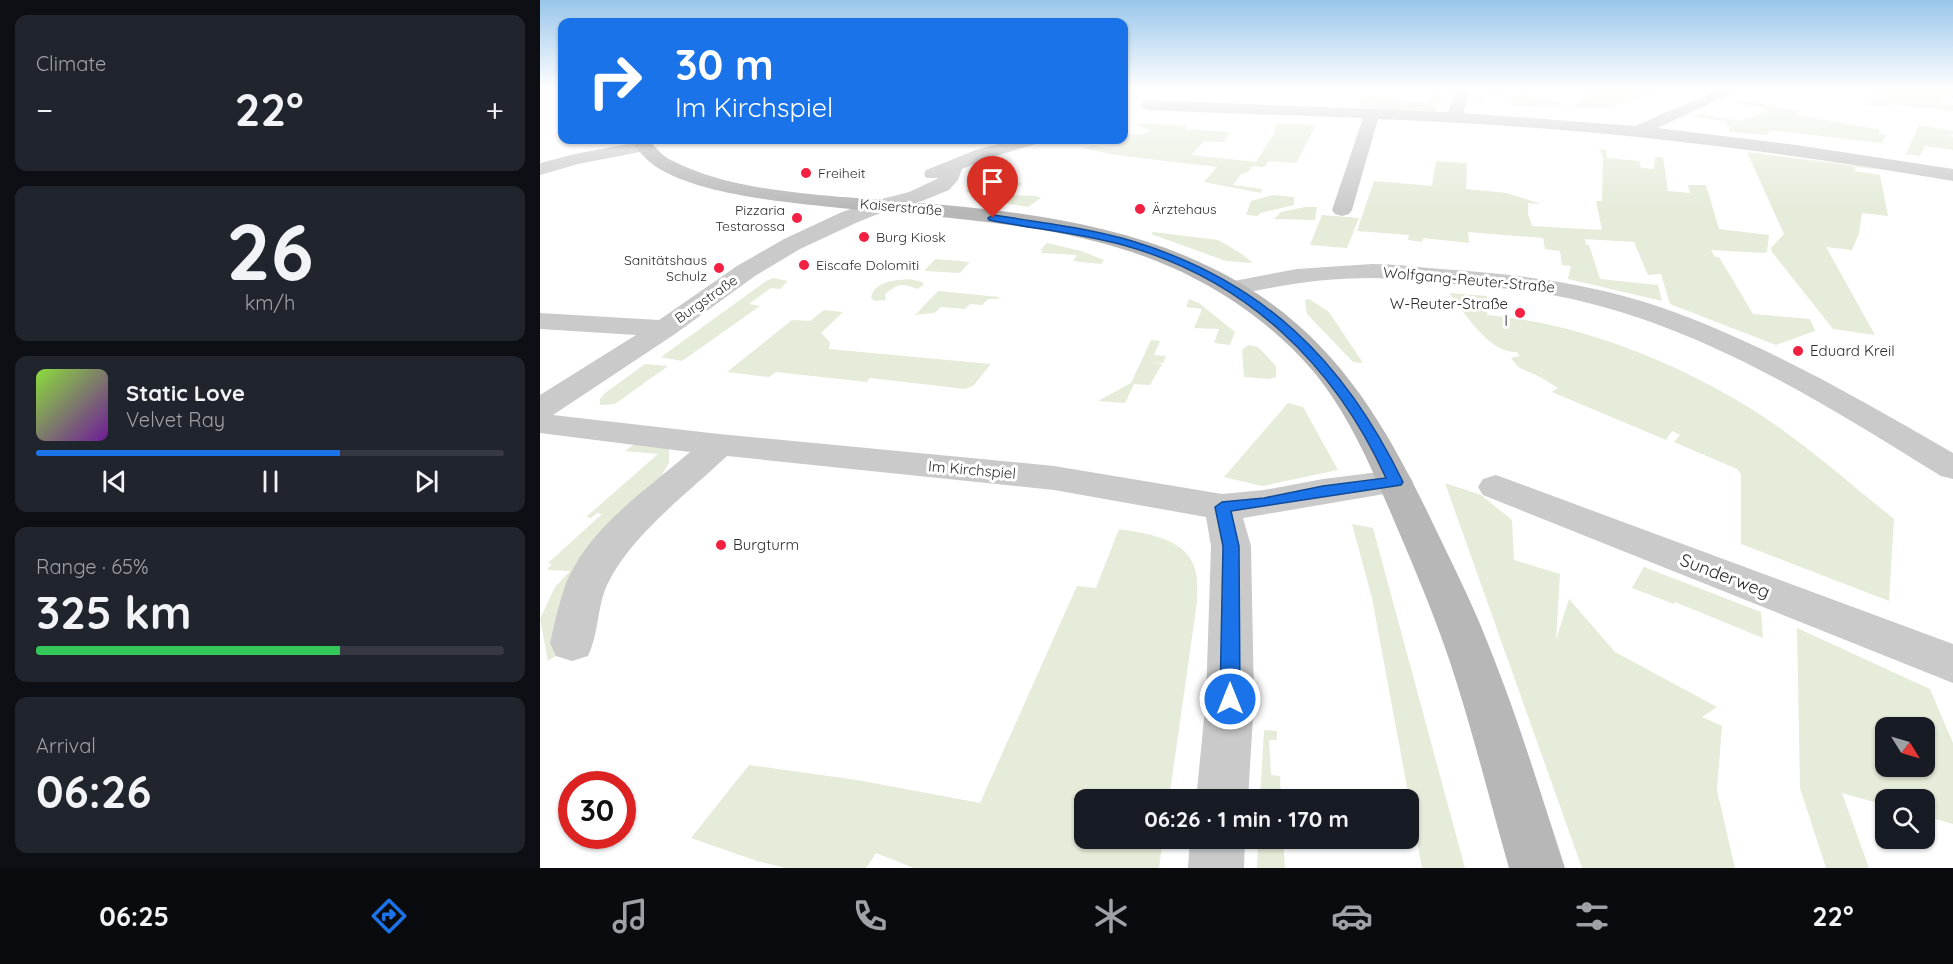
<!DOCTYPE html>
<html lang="en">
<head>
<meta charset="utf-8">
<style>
  :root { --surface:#171b24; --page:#20242c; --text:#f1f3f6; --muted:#9ea1a6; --line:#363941; --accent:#1a73e8 }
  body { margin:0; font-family:Quicksand,sans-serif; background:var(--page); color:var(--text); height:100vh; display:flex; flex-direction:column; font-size:22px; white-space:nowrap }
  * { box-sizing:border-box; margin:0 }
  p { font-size:20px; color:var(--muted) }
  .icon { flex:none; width:33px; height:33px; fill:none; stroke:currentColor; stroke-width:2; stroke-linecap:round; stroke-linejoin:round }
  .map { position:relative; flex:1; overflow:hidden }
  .details { display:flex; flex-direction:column; gap:15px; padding:15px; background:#0d0f14; width:540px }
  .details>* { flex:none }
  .banner { position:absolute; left:18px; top:18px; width:570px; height:126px; border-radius:12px; box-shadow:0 2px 4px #0004; background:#1a73e8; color:#fff; overflow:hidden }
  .needle { width:39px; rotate:127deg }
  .fabs { position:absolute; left:1335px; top:717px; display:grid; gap:12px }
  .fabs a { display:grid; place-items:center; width:60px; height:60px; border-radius:12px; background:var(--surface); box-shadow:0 2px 4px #0004; font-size:30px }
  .speed { position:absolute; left:18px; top:771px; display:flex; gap:12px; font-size:30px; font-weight:700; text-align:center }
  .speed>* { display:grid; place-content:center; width:78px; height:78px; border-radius:50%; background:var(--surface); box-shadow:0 2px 4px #0004; line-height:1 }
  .speed .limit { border:9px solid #d22; background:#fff; color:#111 }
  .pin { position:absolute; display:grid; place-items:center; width:51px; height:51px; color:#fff; margin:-62px -26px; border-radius:50% 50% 50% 0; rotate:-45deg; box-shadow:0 0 6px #0007 }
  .pin .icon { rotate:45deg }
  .me { position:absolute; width:66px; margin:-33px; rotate:0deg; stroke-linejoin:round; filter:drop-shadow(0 0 4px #0008) }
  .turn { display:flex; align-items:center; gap:21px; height:126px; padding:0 18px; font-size:27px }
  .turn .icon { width:78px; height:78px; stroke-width:2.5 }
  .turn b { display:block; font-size:42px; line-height:51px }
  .big { font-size:45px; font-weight:700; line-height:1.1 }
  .details .tile { flex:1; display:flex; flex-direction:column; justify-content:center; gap:9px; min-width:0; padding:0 21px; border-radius:12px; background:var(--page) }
  .details .dial { align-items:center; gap:0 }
  .dial b { font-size:78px; line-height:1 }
  .song { display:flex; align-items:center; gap:18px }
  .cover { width:72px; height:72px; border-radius:9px; background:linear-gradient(135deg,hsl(90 70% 55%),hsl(280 70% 35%)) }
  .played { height:6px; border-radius:3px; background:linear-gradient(90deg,var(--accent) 65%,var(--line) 65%) }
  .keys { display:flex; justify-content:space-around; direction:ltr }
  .heat { display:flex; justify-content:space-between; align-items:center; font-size:33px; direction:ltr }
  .charge { height:9px; border-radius:4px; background:linear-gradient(90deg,#34c759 65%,var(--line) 0) }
  .trip { position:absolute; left:534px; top:789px; width:345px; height:60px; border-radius:12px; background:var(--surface); box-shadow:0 2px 4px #0004; font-weight:700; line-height:60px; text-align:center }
  .menu { display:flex; height:96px; justify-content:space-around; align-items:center; background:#090b0e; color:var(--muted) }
  .menu .icon { width:42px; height:42px }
  .menu .on { color:var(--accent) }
  .menu b { font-size:27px; color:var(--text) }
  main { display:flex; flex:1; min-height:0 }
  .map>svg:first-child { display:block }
</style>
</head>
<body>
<main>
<section class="details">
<div class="tile"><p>Climate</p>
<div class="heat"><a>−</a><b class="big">22°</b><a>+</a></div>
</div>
<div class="tile dial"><b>26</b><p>km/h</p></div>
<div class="tile">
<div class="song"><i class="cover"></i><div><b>Static Love</b><p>Velvet Ray</p></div></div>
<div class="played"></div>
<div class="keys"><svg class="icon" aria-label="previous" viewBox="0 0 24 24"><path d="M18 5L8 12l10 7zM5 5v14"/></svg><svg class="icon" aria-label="pause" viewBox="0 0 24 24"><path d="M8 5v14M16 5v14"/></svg><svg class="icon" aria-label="next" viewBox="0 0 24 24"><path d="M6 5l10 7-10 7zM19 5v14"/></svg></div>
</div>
<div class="tile"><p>Range · 65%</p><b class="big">325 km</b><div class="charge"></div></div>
<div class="tile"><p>Arrival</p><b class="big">06:26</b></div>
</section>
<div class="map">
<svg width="1413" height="868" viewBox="0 0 1413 868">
  <rect width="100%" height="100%" fill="#fff"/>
  <path fill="#e5ecd9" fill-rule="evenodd" d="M 1013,89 L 1121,89 L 1123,90 L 1065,109 L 1055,107 L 1032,107 L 1041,100 L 1049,100 L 1047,94 L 1041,94 L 1041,91 Z
    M 1326,89 L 1413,89 L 1413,98 L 1403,97 L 1401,103 L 1413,105 L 1413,111 L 1349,104 L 1348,106 L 1323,105 L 1345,96 L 1325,91 L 1328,90 Z
    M 973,90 L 985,91 L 986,97 L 1021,102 L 1023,107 L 972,106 L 972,98 L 944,95 L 942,104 L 938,104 L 942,92 L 981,96 Z
    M 893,94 L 903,95 L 895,112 L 818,108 L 823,96 L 855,98 L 854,100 L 888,103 Z
    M 1201,100 L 1259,111 L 1256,115 L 1341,130 L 1338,134 L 1346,135 L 1342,143 L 1229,130 L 1228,135 L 1189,132 L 1190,126 L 1186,125 L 1186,121 L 1154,117 L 1161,114 L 1199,121 L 1228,112 L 1225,111 L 1227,109 L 1194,102 Z
    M 594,123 L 647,126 L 646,129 L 690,132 L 684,142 L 664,141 L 651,155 L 716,162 L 735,132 L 736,124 L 776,125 L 756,163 L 729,161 L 724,167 L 712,166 L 708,172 L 701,174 L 693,185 L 722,189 L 721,193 L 664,182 L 677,167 L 576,155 L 541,148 L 552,146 L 578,149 L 583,145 L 565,142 L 584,140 L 584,136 C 594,132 601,137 611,131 Z
    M 1379,125 L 1413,131 L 1413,134 L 1405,134 L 1413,137 L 1413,150 L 1385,146 L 1380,156 L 1366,154 Z
    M 1059,149 L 1066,150 L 1067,158 L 1099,161 L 1101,168 L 1114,169 L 1115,157 L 1123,157 L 1128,191 L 1150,193 L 1148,185 L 1166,185 L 1179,229 L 1229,235 L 1227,252 L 1222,253 L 1171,250 L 1175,257 L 1179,257 L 1213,314 L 1270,319 L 1275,331 L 1236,345 L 1130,304 L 1121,274 L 1108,275 L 1094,242 L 1045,239 L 1046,245 L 1049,245 L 1060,279 L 1118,285 L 1122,301 L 1028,279 L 1031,266 L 1022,265 L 1020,251 L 1005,249 L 1003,238 L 928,232 L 929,243 L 883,238 L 882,242 L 868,240 L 869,235 L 817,231 L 834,181 L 892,186 L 896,161 L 927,163 L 926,189 L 967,193 L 1001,204 L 988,203 L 988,214 L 992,226 L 1062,230 L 1056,201 L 1062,201 L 1063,156 Z
    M 1207,152 L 1348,170 L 1314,167 L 1315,171 L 1340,175 L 1348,216 L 1322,213 L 1319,233 L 1312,250 L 1286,247 L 1335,335 L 1293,329 L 1232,252 L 1231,248 L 1244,234 Z
    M 442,172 L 450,175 L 443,181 L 453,183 L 465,179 L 483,184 L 470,190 L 469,193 C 480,198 492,193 501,198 L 488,207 L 439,199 L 426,191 L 428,181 L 434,173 Z
    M 733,195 L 754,197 L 754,205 L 720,213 L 718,216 L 706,215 L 711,201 Z
    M 765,207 L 777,207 L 775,220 L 734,219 L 741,212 Z
    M 782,215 L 819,218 L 807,248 L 770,245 Z
    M 613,232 L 678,240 L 699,252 L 713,263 L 686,261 L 611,234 Z
    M 507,243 L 541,251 L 564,260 L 561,264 L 533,261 L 537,255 L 501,253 L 503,250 L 500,250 Z
    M 395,259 L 430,262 L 420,273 L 384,271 Z
    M 233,278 L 248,281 L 240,289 L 231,288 L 209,304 L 220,306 L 142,361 L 121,357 L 226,281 Z
    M 370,279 L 382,282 L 384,285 L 377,289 C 361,283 359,283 345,294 L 346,300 L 335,301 L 331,298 C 334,281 356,280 370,279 Z
    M 398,291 L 460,297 L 457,299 L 448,299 L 442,305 L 430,304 L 425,309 L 401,307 L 394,313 L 375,315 Z
    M 909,293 L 947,296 L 947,315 C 1039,323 1134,361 1213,410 C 1261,440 1309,483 1354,519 L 1349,601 L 1201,544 L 1201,474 L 1197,469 L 1134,442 L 1140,435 L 1132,431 L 1126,440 L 1012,392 L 1018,388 C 1011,384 1003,378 996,375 C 983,369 980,371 971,358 L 980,356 L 977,352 C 949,354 925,313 909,293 Z
    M 649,299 L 659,303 L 695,332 L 690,345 L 674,343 L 679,329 L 654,328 L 662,309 L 646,307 Z
    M 769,299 L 789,312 L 823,363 L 813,362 L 767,314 L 765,300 Z
    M 284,310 L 303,312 L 281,333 L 290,342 L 289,349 L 451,364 L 433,386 L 425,389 L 330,378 L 327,382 L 236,372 L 229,377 L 187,372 L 252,320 L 270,321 Z
    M 611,340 L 620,341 L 614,355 L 626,356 L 623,363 L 611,362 L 622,364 L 610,385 L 594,384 L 585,403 L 558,401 L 591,383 Z
    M 708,345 L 718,347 L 736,366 L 736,377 L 729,379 L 704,377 L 702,350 Z
    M 105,364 L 128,366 L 75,404 L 60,405 L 60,399 L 65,393 Z
    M 748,403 L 763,407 L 798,470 L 722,486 L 684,477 Z
    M 96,443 L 127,447 L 129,450 L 129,463 L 17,655 L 8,661 L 0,619 L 15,587 L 30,571 L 7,570 L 12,564 L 8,563 L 62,514 L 57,513 L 51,518 L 46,517 L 118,454 L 85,451 Z
    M 905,483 L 941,495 L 972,520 L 974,560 L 1020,574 L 1016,640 L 1029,599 L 1075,652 L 1177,707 L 1162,717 L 1182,726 L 1177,790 L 1195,868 L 1042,868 Z
    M 812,524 L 833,528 L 925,868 L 882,868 L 832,598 Z
    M 579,529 C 609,534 649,538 656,573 C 658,582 657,593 657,602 L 629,799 L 544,800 L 544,838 L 623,839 L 619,868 L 374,868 L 336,853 L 326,868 L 246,868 L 217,861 L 151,838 L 209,765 L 317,780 L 440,803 L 537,586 L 556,588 Z
    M 1104,567 L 1221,612 L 1223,638 L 1135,602 L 1134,604 L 1092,588 Z
    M 1257,628 L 1390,689 L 1413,743 L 1413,824 L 1385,816 L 1384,800 L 1346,800 L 1345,805 L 1302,793 L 1329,868 L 1286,868 L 1260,788 ZM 1346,728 L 1384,728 L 1384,766 L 1346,766 Z
    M 724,730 L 737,731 L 737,740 L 729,740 L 731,775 L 740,776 L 741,799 L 720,799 Z
    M 718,839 L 743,839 L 745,868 L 717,868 Z"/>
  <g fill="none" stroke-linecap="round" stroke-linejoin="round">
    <path fill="#cacaca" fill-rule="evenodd" d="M 917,89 L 931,89 L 923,113 L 1095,126 L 1181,89 L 1201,89 L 1117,128 L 1256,145 L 1413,169 L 1413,181 C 1222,148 1031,126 838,119 L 812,210 L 809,214 L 802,216 L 795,214 L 792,210 L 823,118 L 607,110 L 599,105 L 607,100 L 908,112 Z
      M 473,140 L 499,140 L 496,144 L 448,158 L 422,169 L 418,180 L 409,190 L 382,201 L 348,210 L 318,222 L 260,249 L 215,276 L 135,334 L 13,415 L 179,434 L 514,466 L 682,494 L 724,490 L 783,479 L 855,470 L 868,474 L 873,482 L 868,490 L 703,518 L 711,546 L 714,699 L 708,800 L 656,800 L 666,699 L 671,546 L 666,517 L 514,490 L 187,456 C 148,493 90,536 67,585 C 57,607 59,633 48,656 L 32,661 L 16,656 L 10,643 C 14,625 18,607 24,589 C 45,530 105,491 150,452 L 0,433 L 0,395 L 96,335 L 0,329 L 0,313 L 119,320 L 197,266 L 244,239 L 302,212 L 334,201 L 369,192 L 399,178 L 386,178 L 384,174 L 386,170 L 436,150 Z
      M 104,141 L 110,142 L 113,146 L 110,150 L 38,164 L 0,175 L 0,163 L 35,154 Z
      M 832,264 C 855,264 878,267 901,269 C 976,274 1048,283 1120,307 C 1223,343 1318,398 1413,453 L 1413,479 L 1401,476 C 1290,407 1176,335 1048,303 C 998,290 950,287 899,283 C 877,282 854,278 831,278 C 784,278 738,285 692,296 L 683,293 L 679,288 L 683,283 L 757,269 Z
      M 956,475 L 1413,644 L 1413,683 L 943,495 L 938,487 L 943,479 Z
      M 650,838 L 705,838 L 704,868 L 648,868 Z"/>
    <path fill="#b7b7b7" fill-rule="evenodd" d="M 97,140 L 114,140 L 113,145 C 119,151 125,158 133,161 C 196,194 298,196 369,202 C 470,210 580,222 672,268 C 791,326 844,420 898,534 C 918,575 938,616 954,659 C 981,727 1002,798 1025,868 L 969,868 C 949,798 932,728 909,659 C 892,609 871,560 850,511 C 829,462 807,412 773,371 C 723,313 655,271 582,249 C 482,218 376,217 272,205 C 227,200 157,192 118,168 C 110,163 101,154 95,146 Z"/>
  </g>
  <linearGradient id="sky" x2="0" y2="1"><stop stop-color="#99c6ea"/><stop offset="0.42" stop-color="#fff"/><stop offset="1" stop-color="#fff" stop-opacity="0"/></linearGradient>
  <rect width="1413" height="211" fill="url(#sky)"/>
  <path fill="#1a73e8" stroke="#114b97" stroke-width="1.5" d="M 453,215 C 499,222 547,228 592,241 C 723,281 804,360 863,482 L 861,485 L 691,511 L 699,546 L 700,699 L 697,705 L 690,707 L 683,705 L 680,699 L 683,546 L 675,507 L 682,502 L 724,498 L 783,486 L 846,478 C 794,364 706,279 583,245 C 539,233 494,229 449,220 L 448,218 Z"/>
  <g fill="#f32041" stroke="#fff" stroke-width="2">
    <circle cx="266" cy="173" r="6"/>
    <circle cx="600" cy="209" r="6"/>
    <circle cx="257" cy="218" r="6"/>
    <circle cx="324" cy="237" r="6"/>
    <circle cx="264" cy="265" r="6"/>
    <circle cx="179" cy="268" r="6"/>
    <circle cx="980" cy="313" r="6"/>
    <circle cx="1258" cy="351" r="6"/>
    <circle cx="181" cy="545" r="6"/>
  </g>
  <g text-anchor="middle" stroke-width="6" stroke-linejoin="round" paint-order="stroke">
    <g font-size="14" fill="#2d2d2d" stroke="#fff" text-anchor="start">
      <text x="278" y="178">Freiheit</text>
      <text x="612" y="214">Ärztehaus</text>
      <text x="245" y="215" text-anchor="end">Pizzaria<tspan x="245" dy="16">Testarossa</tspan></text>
      <text x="336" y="242">Burg Kiosk</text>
      <text x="167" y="265" text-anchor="end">Sanitätshaus<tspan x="167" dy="16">Schulz</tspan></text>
      <text x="276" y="270">Eiscafe Dolomiti</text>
    </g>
    <g font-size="14" fill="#2d2d2d" stroke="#fff">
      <text transform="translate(361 207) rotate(5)" y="5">Kaiserstraße</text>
      <text transform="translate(166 299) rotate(-35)" y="5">Burgstraße</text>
    </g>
    <g font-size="15" fill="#2d2d2d" stroke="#fff">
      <text transform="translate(929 280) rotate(5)" y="5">Wolfgang-Reuter-Straße</text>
      <text transform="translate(432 470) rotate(5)" y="5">Im Kirchspiel</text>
    </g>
    <g font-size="15" fill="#2d2d2d" stroke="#fff" text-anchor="start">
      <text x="968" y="309" text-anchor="end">W-Reuter-Straße<tspan x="968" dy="17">I</tspan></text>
      <text x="1270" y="356">Eduard Kreil</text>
      <text x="193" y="550">Burgturm</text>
    </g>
    <g font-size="18" fill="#2d2d2d" stroke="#fff">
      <text transform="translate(1185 576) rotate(21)" y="6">Sunderweg</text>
    </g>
  </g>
</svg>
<div class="fabs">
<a><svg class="needle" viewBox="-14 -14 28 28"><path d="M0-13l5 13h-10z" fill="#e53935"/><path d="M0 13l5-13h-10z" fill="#9ea1a6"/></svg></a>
<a><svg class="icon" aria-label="search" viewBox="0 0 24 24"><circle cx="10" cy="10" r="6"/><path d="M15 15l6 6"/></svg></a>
</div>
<div class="speed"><div class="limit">30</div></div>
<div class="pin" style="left:453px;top:218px;background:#d93025"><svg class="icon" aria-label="arrive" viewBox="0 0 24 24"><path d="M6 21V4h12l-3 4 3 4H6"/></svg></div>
<svg class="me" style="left:690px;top:699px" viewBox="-20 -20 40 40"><circle r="17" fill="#1a73e8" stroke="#fff" stroke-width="3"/><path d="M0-11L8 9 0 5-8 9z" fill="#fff"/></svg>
<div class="trip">06:26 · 1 min · 170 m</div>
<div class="banner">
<div class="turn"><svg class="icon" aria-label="right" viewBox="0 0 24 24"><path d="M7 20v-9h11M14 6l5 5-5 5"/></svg><div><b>30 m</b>Im Kirchspiel</div></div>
</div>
</div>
</main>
<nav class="menu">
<b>06:25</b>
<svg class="icon on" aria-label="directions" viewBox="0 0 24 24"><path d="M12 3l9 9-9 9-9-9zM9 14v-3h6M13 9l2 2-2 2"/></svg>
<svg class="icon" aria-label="music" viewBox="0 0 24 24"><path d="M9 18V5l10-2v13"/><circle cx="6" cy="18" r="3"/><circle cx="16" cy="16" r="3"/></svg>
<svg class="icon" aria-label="phone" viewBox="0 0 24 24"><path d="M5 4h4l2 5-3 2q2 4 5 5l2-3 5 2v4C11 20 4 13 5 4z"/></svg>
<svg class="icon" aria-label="climate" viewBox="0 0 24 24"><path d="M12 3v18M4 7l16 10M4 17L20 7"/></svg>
<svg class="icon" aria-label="car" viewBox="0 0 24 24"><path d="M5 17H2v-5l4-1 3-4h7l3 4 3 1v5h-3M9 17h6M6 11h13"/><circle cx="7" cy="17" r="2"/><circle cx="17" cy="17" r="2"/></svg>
<svg class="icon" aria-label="filters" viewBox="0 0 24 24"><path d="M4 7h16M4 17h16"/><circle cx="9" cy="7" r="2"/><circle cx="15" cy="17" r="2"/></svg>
<b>22°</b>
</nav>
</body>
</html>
